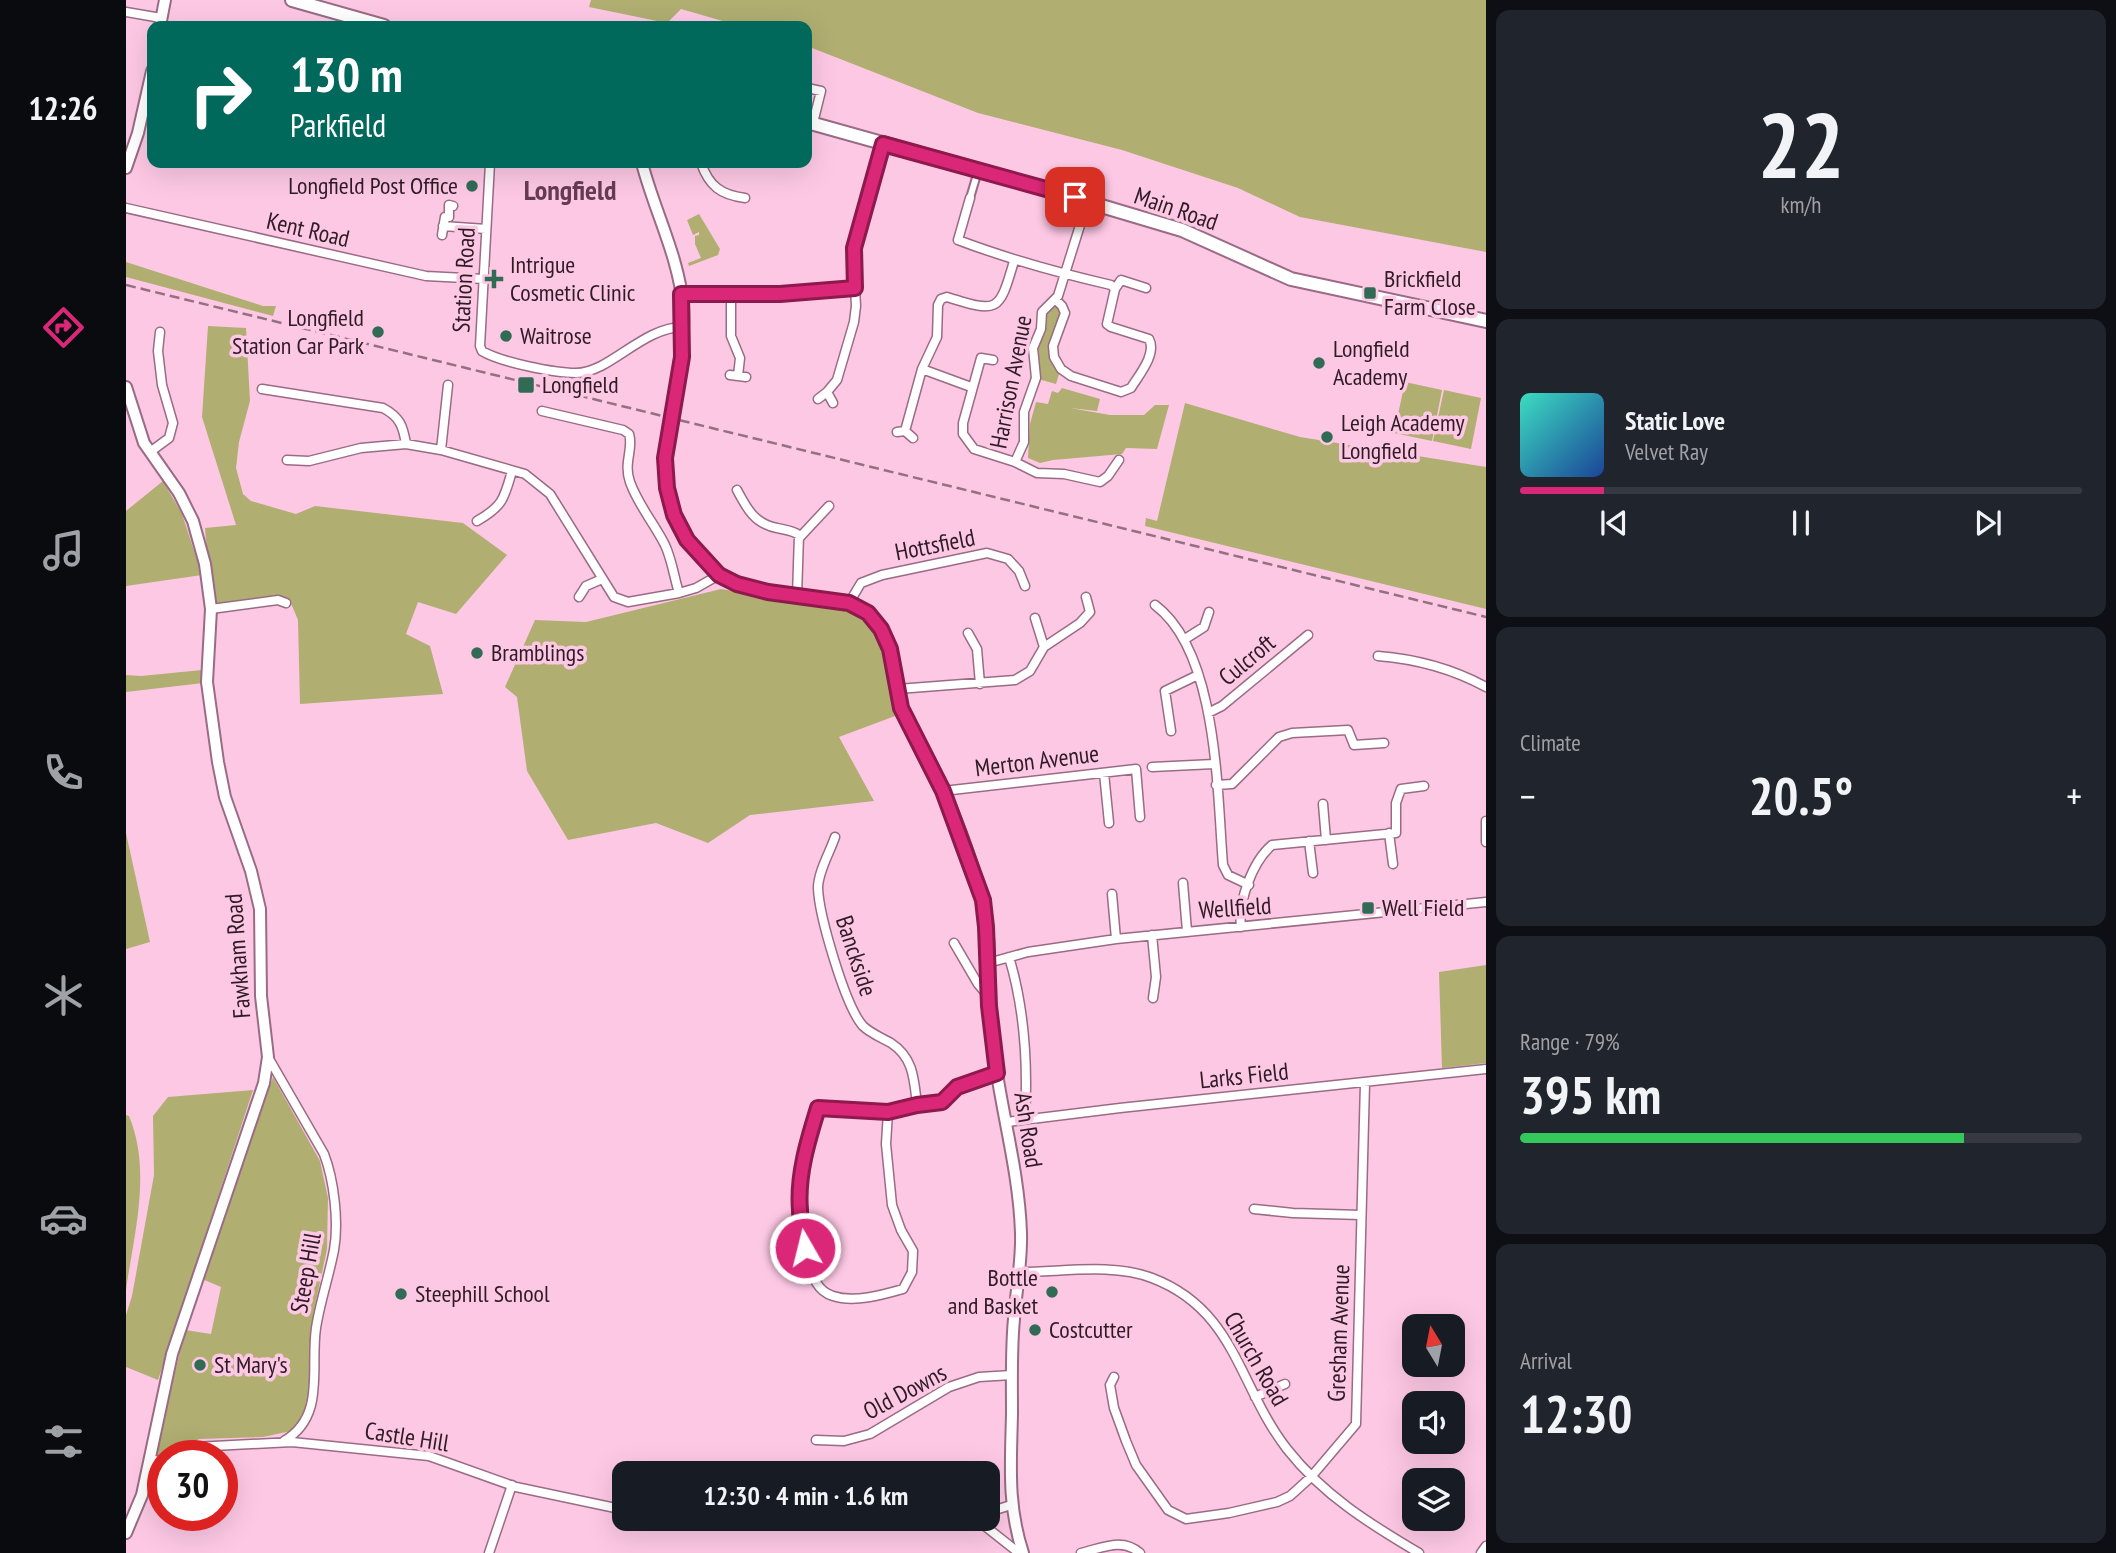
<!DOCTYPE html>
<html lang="en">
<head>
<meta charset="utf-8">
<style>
  :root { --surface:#171b24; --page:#20242c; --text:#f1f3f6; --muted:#9ea1a6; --line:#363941; --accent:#db2777 }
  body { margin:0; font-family:"PT Sans Narrow",sans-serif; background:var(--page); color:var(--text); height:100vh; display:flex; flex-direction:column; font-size:26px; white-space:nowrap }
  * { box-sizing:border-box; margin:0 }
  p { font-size:23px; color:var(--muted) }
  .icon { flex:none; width:38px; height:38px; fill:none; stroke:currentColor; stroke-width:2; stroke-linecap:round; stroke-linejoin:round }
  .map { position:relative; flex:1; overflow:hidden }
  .panel { display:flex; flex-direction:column; gap:10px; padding:10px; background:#0d0f14; width:630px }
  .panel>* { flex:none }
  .guide { position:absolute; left:21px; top:21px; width:665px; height:147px; border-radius:14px; box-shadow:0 7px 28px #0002; background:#00695c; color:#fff; overflow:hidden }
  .needle { width:46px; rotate:350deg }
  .buttons { position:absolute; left:1276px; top:1314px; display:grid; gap:14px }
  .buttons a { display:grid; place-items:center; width:63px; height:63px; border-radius:14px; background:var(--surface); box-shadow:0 7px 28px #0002; font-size:35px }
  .speed { position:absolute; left:21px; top:1440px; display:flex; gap:14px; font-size:35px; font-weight:700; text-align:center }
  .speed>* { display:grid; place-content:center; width:91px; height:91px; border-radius:50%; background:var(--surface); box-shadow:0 7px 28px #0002; line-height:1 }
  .speed .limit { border:10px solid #d22; background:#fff; color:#111 }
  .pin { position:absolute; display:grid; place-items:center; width:60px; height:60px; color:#fff; margin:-30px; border-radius:14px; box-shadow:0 4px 10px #0006 }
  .me { position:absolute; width:77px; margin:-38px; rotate:352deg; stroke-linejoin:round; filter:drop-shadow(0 0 5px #0008) }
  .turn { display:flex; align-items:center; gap:24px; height:147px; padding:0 28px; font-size:32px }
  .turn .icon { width:91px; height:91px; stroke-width:2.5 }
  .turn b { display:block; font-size:49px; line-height:60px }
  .big { font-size:52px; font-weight:700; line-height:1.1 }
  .panel .widget { flex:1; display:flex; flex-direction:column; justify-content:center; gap:10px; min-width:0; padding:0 24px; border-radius:14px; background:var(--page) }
  .panel .dial { align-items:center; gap:0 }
  .dial b { font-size:91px; line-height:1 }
  .song { display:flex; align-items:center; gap:21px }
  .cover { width:84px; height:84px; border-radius:10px; background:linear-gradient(135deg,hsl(170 70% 55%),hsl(220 70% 35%)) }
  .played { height:7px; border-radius:4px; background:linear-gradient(90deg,var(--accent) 15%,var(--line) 15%) }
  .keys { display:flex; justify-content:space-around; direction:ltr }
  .heat { display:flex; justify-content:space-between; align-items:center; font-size:38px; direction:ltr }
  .charge { height:10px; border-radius:5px; background:linear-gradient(90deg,#34c759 79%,var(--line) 0) }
  .trip { position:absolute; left:486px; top:1461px; width:388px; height:70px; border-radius:14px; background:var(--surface); box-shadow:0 7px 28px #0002; font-weight:700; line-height:70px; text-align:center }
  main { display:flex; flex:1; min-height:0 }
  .menu { display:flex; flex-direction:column; width:126px; justify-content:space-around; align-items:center; background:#090b0e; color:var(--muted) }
  .menu .icon { width:49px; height:49px }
  .menu .on { color:var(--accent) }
  .menu b { font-size:32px; color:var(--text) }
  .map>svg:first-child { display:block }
</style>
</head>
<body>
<main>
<nav class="menu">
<b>12:26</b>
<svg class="icon on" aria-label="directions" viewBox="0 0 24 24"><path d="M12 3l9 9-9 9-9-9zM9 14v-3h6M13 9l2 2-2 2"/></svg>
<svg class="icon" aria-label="music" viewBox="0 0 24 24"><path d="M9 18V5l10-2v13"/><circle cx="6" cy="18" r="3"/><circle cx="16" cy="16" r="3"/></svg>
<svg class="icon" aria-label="phone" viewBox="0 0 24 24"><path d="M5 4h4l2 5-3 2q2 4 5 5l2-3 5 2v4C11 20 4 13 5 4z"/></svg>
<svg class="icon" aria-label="climate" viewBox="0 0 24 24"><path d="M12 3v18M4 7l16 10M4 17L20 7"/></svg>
<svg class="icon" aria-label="car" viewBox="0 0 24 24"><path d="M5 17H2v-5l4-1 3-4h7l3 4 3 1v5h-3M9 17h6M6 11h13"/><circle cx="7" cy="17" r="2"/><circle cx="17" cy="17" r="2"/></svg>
<svg class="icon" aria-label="filters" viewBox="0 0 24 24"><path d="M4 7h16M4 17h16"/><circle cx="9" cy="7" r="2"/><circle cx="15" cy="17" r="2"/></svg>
</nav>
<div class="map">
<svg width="1360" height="1553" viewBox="0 0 1360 1553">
  <rect width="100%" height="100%" fill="#fdc8e4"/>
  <path fill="#b1ae72" d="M 465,0 L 1360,0 L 1360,252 L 1174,217 L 1112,188 L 996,150 L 852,113 L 681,46 L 681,26 L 614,26 L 555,9 L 541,23 L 463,7 Z
    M 573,214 L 594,249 L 592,255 L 563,266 L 562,263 L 575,258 L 569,244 L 569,236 L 573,235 L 573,232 L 567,235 L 561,220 Z
    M 0,262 L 137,306 L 150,306 L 147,316 L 0,277 Z
    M 930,306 L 937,312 L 927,336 L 934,371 L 930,384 L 912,379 L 914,368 L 910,351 L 919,313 Z
    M 82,326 L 120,328 L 124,401 L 113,442 L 110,468 L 117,494 L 125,501 L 170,514 L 189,506 L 337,523 L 381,555 L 330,614 L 292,602 L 280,634 L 304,646 L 317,694 L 174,704 L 172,620 L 164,601 L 153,597 L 89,604 L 84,586 L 79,528 L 110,525 L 76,417 Z
    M 1279,382 L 1316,390 L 1306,441 L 1268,433 Z
    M 936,388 L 974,399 L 971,411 L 944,408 L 984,415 L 1018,415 L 1029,405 L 1043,405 L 1031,449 L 1000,448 L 996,454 L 927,460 L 914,463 L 902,458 L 904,424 L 910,402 L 922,404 L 926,391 L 932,393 Z
    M 1318,390 L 1355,398 L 1345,449 L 1307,441 Z
    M 1059,403 L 1174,437 L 1360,467 L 1360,609 L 1019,526 L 1020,518 L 1031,521 Z
    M 37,481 L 56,514 L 76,575 L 0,586 L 0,511 Z
    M 595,589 L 712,608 L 731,615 L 747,630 L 755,648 L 769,716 L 713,737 L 748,801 L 624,815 L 582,843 L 530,823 L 442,840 L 401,771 L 391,697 L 379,687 L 409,620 L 460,622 Z
    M 76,670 L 77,683 L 0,692 L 0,675 L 15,676 Z
    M 0,833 L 24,942 L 0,949 Z
    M 1360,965 L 1360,1063 L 1316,1068 L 1313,972 Z
    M 147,1077 L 194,1161 L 202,1198 L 201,1249 L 187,1315 L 182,1399 L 175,1421 L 165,1431 L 137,1437 L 73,1439 L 46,1456 L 29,1457 L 59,1330 L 85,1334 L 95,1287 L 76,1279 Z
    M 127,1090 L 32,1380 L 0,1367 L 0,1315 L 6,1296 L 28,1175 L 27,1116 L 42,1097 Z
    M 0,1115 L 3,1116 C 26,1171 8,1233 0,1290 Z"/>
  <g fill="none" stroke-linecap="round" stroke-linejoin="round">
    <defs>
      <path id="pedestrian" d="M 844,198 L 852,171"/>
      <path id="minor" d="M 0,12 L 35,18
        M 681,88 L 695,91 L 687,123
        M 364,163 L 354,346 L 356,351 C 374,362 428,373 450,373 C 459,373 467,370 475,366 C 500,353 527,327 557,327
        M 575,163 C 583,186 595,195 619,198
        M 844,198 L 832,240 C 882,259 933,273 985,285 L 989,289 L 981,324 L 985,327 L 1023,339 C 1031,354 1013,375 1005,388 L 995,392 L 945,376 L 935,369 L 928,357 L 927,346 L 939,313 L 936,306 L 930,300
        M 0,208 L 300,276 L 358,279
        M 317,226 L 360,229
        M 316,235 L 319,217 L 323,217 L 323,205 L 327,206
        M 989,289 L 995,280 L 1020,288
        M 605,293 L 605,336 L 614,358 L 612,376
        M 555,294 L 657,294 L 729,288
        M 867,360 L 855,358 L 837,423 L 837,434 L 848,449 L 889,462 L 911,473 L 938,474 L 974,482 L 982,476 L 993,460
        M 796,369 L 845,387
        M 604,375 L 620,377
        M 136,389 L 257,408 C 274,417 277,426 280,444
        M 701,392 L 707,403
        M 692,399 L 701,392 L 711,380 L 728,322 L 730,306 L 727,250 L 757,144
        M 416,411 L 497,430 L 503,434 C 508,448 497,463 504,482 C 512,505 528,523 539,545 C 546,560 548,577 553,593
        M 779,431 L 796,369 L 811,337 L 812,305 L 815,299 L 821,297 C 872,313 873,313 888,261
        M 771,432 L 779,431 L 787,438
        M 315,450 L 322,385
        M 24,452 L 43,438 L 47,423 L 36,385 L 32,351 L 34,332
        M 161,460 L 183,461 L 235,448 L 280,444 L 315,450 L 399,474 L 424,494 L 488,597 L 502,602 L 553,593 L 570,588 L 593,575
        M 889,462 L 898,442 L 898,412 L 910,378 L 907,348 L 915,329 L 916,312 L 932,296 L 960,206
        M 611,490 C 621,509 629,524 651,528 C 659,530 666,530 673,535 L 671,596
        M 351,521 C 377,506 378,499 386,471
        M 674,537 L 703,506
        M 453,597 L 460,586 L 476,579
        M 723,603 L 735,583 L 756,575 L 861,553 L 882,559 L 893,571 L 899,586
        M 1029,605 C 1092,652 1091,792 1097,865 L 1102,875 L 1123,885
        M 85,609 L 152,600 L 160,603
        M 842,633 L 851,649 L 854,684
        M 1059,639 L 1078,627 L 1083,612
        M 918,647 L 954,623 L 964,612 L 960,597
        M 1252,656 C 1290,659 1327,669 1360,687
        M 772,689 L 889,680 L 904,671 L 918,647 L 909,618
        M 1082,713 L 1096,706 L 1182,635
        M 1045,731 L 1039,691 L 1072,675
        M 1026,767 L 1088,764
        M 978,773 L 983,823
        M 1090,785 L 1106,784 L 1153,737 L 1166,733 L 1222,730 L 1228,745 L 1258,743
        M 817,791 L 1010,769 L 1014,817
        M 1197,804 L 1200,840
        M 1360,821 L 1360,842
        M 1263,833 L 1267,864
        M 709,837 C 704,852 692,872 692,888 C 693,915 719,1006 737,1026 C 744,1033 756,1038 765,1043 C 788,1058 788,1080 791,1105
        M 1183,841 L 1187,873
        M 1057,883 L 1061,931
        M 986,894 L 990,939
        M 1115,927 C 1112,902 1126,862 1146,845 L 1270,833 L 1270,803 L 1275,789 L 1298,786
        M 1026,935 L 1030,977 L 1027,998
        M 828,943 L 852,984 L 863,997
        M 883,957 C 899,1010 902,1065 899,1119
        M 862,963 L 902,952 L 990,939 L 1360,902
        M 142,1057 L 198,1154 C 208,1180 213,1222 208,1250 C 203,1276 194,1302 190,1328 C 184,1369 200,1416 158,1441
        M 762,1112 L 760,1144 L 766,1205 L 775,1230 L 787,1251 L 786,1272 L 777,1289 C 756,1295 728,1303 707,1296 C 691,1291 687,1277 683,1263 C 668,1205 675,1163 692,1108 L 762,1112 L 791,1105 L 816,1102 L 831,1087 L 871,1073
        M 881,1122 L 994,1108 L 1360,1069
        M 1128,1209 L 1167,1213 L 1235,1215
        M 894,1272 C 937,1272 986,1263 1026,1278 C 1110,1310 1112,1386 1161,1449 C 1197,1495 1244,1524 1293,1553
        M 988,1377 L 984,1385 L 988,1408 L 1000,1441 L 1010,1465 L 1042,1510 L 1060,1519 L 1103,1513 L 1151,1502 L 1164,1496 L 1185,1477 L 1230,1424 L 1239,1083
        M 1129,1397 L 1159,1384
        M 690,1440 L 718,1441 L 744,1434 L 823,1387 L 853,1377 L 886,1375
        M 53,1456 L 69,1447 L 166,1442 L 303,1456 L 390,1487 L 499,1510
        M 24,1459 L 37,1462
        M 18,1486 L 37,1471
        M 863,1512 L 885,1505
        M 850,1519 L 893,1553
        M 363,1553 L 386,1485
        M 955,1553 C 976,1548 996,1537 1014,1553
        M 1355,1553 L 1360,1546"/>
      <path id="tertiary" d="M 34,26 L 39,0
        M 516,163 C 528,210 553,257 557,306 C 562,385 516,461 559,536 C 588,586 633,591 686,598 C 705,601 723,601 739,612 C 768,631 767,673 774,704 C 780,725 794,741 803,760 C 824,802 844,853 856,899 C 868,944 860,993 866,1039 C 873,1104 893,1168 895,1233 C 896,1262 890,1291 888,1319 C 885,1350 886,1382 886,1413 C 885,1464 881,1504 897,1553
        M 0,168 L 12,133 L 26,71
        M 0,387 L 18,443 L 53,493 L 67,521 L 79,564 L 85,609 L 81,682 L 92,762 L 99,797 L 125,871 L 134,909 L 135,996 L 142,1057 L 138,1083 L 46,1354 L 16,1495 L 0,1533"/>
      <path id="secondary" d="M 166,0 L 258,26
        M 681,122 L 949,197 L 960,206 L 972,205 L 1056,230 L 1165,279 L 1360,321"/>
    </defs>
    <use href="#pedestrian" stroke="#9a6b84" stroke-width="10"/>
    <use href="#minor" stroke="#9a6b84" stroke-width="11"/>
    <use href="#tertiary" stroke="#9a6b84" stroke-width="14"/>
    <use href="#secondary" stroke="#9a6b84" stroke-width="16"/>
    <use href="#pedestrian" stroke="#fff" stroke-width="6"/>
    <use href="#minor" stroke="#fff" stroke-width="8"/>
    <use href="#tertiary" stroke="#fff" stroke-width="10"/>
    <use href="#secondary" stroke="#fff" stroke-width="12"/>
    <path stroke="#947083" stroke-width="2.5" stroke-dasharray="10 5" stroke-linecap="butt" d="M 0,285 L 1360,617"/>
  </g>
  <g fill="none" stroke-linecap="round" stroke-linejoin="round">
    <defs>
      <path id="route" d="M 679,1248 C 677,1235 674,1223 674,1210 C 671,1176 682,1140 692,1108 L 762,1112 L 791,1105 L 816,1102 L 831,1087 L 871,1073 L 863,1006 L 860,927 L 857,900 L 817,791 L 775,708 L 764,649 L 755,629 L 742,613 L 723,603 L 642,592 L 611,584 L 593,575 L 561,540 L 548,515 L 541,488 L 539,458 L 556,357 L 555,294 L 654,294 L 729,288 L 728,248 L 757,144 L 949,197"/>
    </defs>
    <use href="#route" stroke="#8e194d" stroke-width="18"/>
    <use href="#route" stroke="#db2777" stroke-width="12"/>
  </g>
  <g fill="#316b55" stroke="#fdc8e4" stroke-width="2.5">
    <circle cx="346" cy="186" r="7"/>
    <path d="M364.5 268.5h7v7h7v7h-7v7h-7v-7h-7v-7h7z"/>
    <rect x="1237" y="286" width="14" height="14" rx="3.5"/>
    <circle cx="252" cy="332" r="7"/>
    <circle cx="380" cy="336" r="7"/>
    <circle cx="1193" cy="363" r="7"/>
    <rect x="391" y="376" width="18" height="18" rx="3.5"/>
    <circle cx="1201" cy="437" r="7"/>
    <circle cx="351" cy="653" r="7"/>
    <rect x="1235" y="901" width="14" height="14" rx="3.5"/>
    <circle cx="926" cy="1292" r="7"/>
    <circle cx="275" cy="1294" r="7"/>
    <circle cx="909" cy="1330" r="7"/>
    <circle cx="74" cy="1365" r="7"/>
  </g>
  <g text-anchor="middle" stroke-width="7" stroke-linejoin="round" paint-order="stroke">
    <g font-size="24" fill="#2e1b26" stroke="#fdc8e4" text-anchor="start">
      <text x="332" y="194" text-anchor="end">Longfield Post Office</text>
      <text x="384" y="273">Intrigue<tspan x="384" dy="28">Cosmetic Clinic</tspan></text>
      <text x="1258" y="287">Brickfield<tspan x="1258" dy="28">Farm Close</tspan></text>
      <text x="238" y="326" text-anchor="end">Longfield<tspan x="238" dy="28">Station Car Park</tspan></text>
      <text x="394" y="344">Waitrose</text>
      <text x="1207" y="357">Longfield<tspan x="1207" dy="28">Academy</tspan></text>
      <text x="416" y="393">Longfield</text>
      <text x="1215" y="431">Leigh Academy<tspan x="1215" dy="28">Longfield</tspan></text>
      <text x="365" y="661">Bramblings</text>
      <text x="1256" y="916">Well Field</text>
      <text x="912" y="1286" text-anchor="end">Bottle<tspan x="912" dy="28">and Basket</tspan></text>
      <text x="289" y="1302">Steephill School</text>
      <text x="923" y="1338">Costcutter</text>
      <text x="88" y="1373">St Mary's</text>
    </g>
    <g font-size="24" fill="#2e1b26" stroke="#fdc8e4">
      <text transform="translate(1050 209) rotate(19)" y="8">Main Road</text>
      <text transform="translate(182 230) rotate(13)" y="8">Kent Road</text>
      <text transform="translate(338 280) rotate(-87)" y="8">Station Road</text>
      <text transform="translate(885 382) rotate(-79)" y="8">Harrison Avenue</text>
      <text transform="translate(809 545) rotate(-11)" y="8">Hottsfield</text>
      <text transform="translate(1121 660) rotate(-40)" y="8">Culcroft</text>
      <text transform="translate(911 761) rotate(-7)" y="8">Merton Avenue</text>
      <text transform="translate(1109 908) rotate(-4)" y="8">Wellfield</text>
      <text transform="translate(112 956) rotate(-94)" y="8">Fawkham Road</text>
      <text transform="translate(730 956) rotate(72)" y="8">Banckside</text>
      <text transform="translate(1118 1076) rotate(-6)" y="8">Larks Field</text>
      <text transform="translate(902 1130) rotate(81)" y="8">Ash Road</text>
      <text transform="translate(180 1273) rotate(-80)" y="8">Steep Hill</text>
      <text transform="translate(1213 1333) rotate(-88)" y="8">Gresham Avenue</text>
      <text transform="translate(1130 1359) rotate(60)" y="8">Church Road</text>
      <text transform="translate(779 1392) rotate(-28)" y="8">Old Downs</text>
      <text transform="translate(281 1437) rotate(9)" y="8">Castle Hill</text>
    </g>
    <g font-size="28" font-weight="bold" fill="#663c54" stroke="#fdc8e4">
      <text x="444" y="200">Longfield</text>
    </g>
  </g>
</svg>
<div class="buttons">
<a><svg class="needle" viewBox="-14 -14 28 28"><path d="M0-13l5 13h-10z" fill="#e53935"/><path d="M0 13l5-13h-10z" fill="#9ea1a6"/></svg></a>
<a><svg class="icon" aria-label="sound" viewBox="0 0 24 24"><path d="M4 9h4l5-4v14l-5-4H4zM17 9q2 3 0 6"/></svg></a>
<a><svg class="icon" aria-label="layers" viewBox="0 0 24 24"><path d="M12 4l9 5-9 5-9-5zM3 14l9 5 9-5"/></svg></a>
</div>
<div class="speed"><div class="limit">30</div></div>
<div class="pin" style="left:949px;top:197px;background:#d93025"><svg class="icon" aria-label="arrive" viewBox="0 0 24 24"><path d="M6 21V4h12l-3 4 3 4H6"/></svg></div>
<svg class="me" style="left:679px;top:1248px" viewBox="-20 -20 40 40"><circle r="17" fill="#db2777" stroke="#fff" stroke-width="3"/><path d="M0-11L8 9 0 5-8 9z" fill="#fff"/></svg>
<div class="trip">12:30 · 4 min · 1.6 km</div>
<div class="guide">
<div class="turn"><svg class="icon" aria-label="right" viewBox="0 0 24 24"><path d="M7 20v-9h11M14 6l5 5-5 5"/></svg><div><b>130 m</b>Parkfield</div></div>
</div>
</div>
<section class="panel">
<div class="widget dial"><b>22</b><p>km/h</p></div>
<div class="widget">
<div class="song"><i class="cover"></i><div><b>Static Love</b><p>Velvet Ray</p></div></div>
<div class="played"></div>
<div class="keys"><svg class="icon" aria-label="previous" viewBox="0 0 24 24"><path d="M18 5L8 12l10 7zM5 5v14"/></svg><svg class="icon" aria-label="pause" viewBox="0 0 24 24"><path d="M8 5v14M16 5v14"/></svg><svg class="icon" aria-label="next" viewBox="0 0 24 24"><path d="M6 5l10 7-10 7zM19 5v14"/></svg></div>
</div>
<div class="widget"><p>Climate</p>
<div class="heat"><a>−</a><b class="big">20.5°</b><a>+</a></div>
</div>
<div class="widget"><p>Range · 79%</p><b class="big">395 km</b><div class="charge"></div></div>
<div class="widget"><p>Arrival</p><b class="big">12:30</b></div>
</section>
</main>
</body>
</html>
